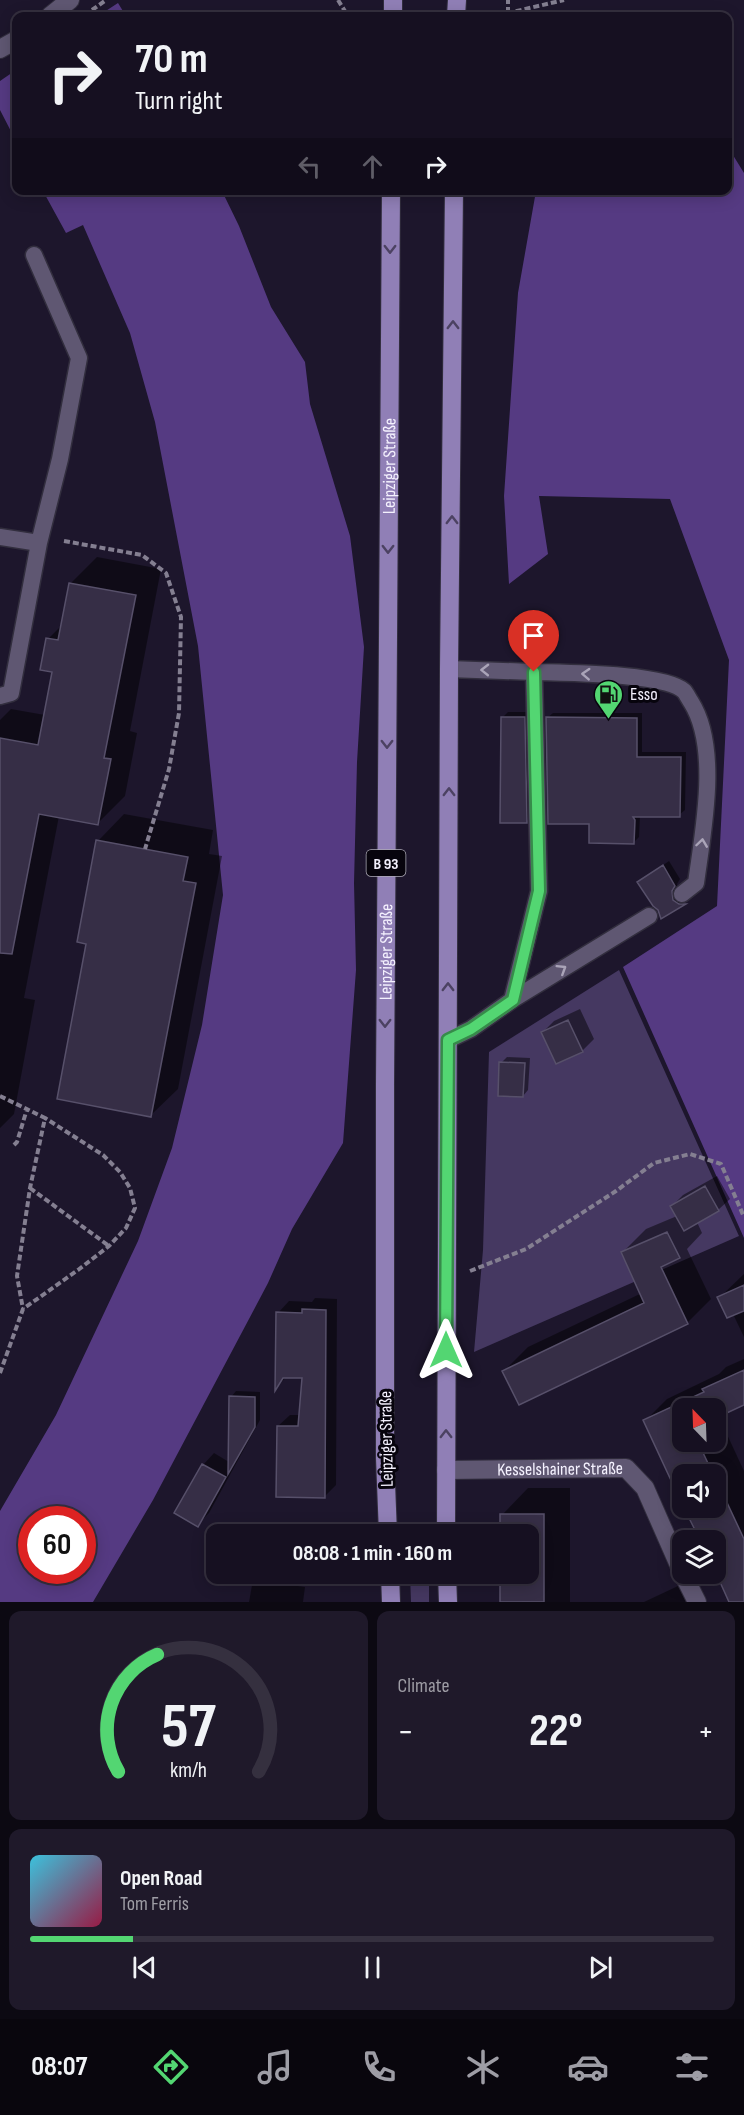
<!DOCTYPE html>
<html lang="en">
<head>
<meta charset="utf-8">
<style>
  :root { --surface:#161021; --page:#1f192a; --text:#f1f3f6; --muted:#9e9da5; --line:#35303f; --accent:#53d672 }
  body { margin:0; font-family:"Sofia Sans Condensed",sans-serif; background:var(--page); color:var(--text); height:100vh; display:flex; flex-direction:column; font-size:22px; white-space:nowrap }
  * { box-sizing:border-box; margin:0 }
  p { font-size:20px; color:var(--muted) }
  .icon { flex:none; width:33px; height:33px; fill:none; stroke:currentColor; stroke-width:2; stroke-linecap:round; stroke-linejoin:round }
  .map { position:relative; height:1602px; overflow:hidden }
  .panel { display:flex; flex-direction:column; gap:9px; padding:9px; background:#0c0912; flex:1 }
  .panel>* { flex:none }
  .hud { position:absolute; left:12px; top:12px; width:720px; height:183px; border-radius:12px; box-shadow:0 3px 15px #0003,0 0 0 2px var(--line); background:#161021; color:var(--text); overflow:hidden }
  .needle { width:39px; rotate:337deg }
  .fabs { position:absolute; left:672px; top:1398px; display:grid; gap:12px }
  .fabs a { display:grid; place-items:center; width:54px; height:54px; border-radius:12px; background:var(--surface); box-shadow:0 3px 15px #0003,0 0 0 2px var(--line); font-size:30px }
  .speed { position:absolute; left:18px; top:1506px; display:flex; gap:12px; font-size:30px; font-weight:700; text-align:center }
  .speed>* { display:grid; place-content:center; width:78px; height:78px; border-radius:50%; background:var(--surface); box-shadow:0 3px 15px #0003,0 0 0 2px var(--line); line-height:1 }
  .speed .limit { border:9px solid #d22; background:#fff; color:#111 }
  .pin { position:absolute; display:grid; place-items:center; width:51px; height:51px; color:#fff; margin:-62px -26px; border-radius:50% 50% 50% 0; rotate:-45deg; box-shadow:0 0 6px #0007 }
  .pin .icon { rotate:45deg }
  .me { position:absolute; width:66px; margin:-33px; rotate:0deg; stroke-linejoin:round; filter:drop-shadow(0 0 4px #0008) }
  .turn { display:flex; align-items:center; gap:21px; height:126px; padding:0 24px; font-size:27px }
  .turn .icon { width:78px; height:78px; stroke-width:2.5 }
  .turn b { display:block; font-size:42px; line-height:51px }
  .lanes { display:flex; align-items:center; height:57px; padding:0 24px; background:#0003; justify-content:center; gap:30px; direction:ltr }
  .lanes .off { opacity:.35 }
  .big { font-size:45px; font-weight:700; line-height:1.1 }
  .panel .card { flex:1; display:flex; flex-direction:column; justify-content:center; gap:9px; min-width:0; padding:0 21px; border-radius:12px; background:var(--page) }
  .panel .dial { align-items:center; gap:0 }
  .dial svg { height:156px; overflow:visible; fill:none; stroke:var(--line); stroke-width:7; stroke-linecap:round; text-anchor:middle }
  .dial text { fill:var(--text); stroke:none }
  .song { display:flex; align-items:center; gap:18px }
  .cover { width:72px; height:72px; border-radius:9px; background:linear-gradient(135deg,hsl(190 70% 55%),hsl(340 70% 35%)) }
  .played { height:6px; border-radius:3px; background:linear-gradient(90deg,var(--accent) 15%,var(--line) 15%) }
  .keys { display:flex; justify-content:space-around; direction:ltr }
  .heat { display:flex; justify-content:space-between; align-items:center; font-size:33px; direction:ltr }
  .panel .tiles { flex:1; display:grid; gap:9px; grid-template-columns:1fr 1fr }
  .card:last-child { grid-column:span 2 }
  .trip { position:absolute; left:206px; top:1524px; width:333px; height:60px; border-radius:12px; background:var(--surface); box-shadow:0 3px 15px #0003,0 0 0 2px var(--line); font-weight:700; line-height:60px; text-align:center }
  .tab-bar { display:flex; height:96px; justify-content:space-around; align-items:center; background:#09060d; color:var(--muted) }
  .tab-bar .icon { width:42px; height:42px }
  .tab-bar .selected { color:var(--accent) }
  .tab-bar b { font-size:27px; color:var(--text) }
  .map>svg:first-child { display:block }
</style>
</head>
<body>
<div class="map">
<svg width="744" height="1602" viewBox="0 0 744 1602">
  <rect width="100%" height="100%" fill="#1d162c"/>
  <path fill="#453861" d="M 619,970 L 739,1236 L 474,1352 L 483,1250 L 489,1052 Z
    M 410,1574 L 429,1574 L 429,1602 L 411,1602 Z"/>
  <path fill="#553a82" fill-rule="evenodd" d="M 118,3 L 126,16 L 98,16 Z
    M 16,70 L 16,141 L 0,110 L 0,81 Z
    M 728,147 L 744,173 L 744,1238 L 623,967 L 717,906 L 729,660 L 670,499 L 539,496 L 548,554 L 509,584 L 504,496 L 518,293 L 536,191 L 728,190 Z
    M 43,191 L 222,191 L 239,226 L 271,307 L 305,362 L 310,404 L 350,536 L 364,647 L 357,762 L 354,883 L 356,970 L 343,1143 L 292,1229 L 268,1283 L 153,1500 L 93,1602 L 0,1602 L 0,1511 L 56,1415 L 138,1241 L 172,1148 L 202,1025 L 223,895 L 198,646 L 155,422 L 130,333 L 83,225 L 66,233 ZM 32,1520 L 82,1520 L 82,1570 L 32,1570 Z"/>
  <path fill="#0007" fill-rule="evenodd" d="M 97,557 L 161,569 L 130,731 L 137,733 L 125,796 L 98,823 L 59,816 L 24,998 L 35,1000 L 27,1044 L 14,1114 L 0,1128 L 0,720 L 11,709 L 45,715 L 53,671 L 48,639 L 63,624 L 70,584 Z
    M 508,712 L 530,712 L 532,816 L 526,822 L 502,718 Z
    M 553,713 L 642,713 L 642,752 L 686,752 L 685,810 L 679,815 L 640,815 L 639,837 L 634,842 L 591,823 L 547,718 Z
    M 124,814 L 213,830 L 209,854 L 222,856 L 178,1089 L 151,1115 L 98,841 Z
    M 669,861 L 680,879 L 677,884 L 679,894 L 689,899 L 662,917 L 659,909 L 639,882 Z
    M 580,1009 L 594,1039 L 582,1051 L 557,1062 L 543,1032 L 554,1021 Z
    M 507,1057 L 530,1058 L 528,1090 L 523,1096 L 501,1063 Z
    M 717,1176 L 730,1199 L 718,1210 L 697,1222 L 702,1233 L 687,1249 L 711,1299 L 687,1323 L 504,1371 L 528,1347 L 642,1293 L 623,1252 L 646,1229 L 677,1216 L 672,1206 L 683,1195 Z
    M 744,1274 L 744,1337 L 733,1314 L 719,1298 Z
    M 315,1298 L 337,1299 L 336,1485 L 325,1496 L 278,1426 L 290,1415 L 301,1415 L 304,1376 L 287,1376 L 277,1387 L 278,1313 L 289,1301 L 312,1302 Z
    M 744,1359 L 744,1401 L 718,1415 L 744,1471 L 744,1602 L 739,1602 L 716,1570 L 716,1540 L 702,1540 L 686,1508 L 716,1508 L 716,1474 L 682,1474 L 682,1500 L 645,1421 L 667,1399 L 719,1374 L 726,1367 ZM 682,1408 L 716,1408 L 716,1442 L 682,1442 Z
    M 236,1391 L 260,1392 L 260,1420 L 209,1513 L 197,1525 L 203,1465 L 214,1453 L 229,1462 L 231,1397 Z
    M 528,1488 L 570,1488 L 570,1602 L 502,1602 L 502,1574 L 528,1574 L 528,1534 L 502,1534 L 502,1515 Z
    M 254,1574 L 285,1574 L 284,1584 L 305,1587 L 303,1602 L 249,1602 Z
    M 678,1586 L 686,1602 L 644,1602 Z"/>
  <path fill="#362e46" stroke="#57506a" stroke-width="1.5" d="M 69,583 L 136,595 L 104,758 L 111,759 L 98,825 L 39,814 L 12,954 L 0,953 L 0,738 L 38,745 L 52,672 L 40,670 L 46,638 L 58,640 Z
    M 501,717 L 525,717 L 527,823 L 500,823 Z
    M 546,717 L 637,718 L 637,757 L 681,757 L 680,817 L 633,817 L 635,820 L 634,844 L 589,843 L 589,824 L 548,824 Z
    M 96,840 L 188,857 L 183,881 L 196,883 L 151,1117 L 57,1099 L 86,944 L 77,942 Z
    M 663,865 L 675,886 L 672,891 L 673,900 L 679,904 L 686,904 L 661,919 L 658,910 L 653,906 L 637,882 Z
    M 568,1020 L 583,1052 L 556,1064 L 541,1032 Z
    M 499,1062 L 525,1063 L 523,1097 L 498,1096 Z
    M 705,1186 L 719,1211 L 684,1231 L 670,1206 Z
    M 667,1232 L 680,1258 L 661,1267 L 688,1324 L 519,1405 L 502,1371 L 644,1303 L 621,1252 Z
    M 744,1285 L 744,1311 L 727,1318 L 717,1297 Z
    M 302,1309 L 326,1310 L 325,1498 L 276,1497 L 277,1426 L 298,1426 L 302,1378 L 283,1378 L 275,1391 L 276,1312 L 302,1313 Z
    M 744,1370 L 744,1405 L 716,1418 L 716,1408 L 682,1408 L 682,1442 L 698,1442 L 713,1474 L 682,1474 L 682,1504 L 643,1420 L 704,1392 L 702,1389 Z
    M 229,1396 L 255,1397 L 255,1427 L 228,1474 Z
    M 202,1464 L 226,1477 L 198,1527 L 174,1513 Z
    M 716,1479 L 744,1539 L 744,1602 L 729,1602 L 716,1573 L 716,1540 L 700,1540 L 684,1508 L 716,1508 Z
    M 500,1514 L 544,1514 L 544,1602 L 500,1602 L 500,1574 L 528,1574 L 528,1534 L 500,1534 Z"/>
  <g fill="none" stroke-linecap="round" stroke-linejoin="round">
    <defs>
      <path id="service" d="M 0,537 L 39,543
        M 534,672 C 564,673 664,673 684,691 C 686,693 689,699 691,702 C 720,748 703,831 696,883 L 682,894
        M 0,696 L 11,693 L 39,543 L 60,459 L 79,358 L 34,255
        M 512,1000 L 649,916
        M 448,1040 L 471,1029 L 512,1000 L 539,891 L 534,672 L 449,669"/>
      <g id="minor">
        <path d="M 50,16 L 70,0"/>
        <path d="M 0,49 L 16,40"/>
        <path id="s1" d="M 446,1470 L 626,1468 L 645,1488 L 682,1572"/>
        <path d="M 683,1574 L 697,1602"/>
      </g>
      <g id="primary">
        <path d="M 393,16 L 393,0"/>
        <path d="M 456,16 L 457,0"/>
        <path id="s2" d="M 388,1534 L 385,1458 L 385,1085 L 391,190"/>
        <path d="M 446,1534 L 449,669 L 454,190"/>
        <path d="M 390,1574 L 391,1602"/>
        <path d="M 447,1574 L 448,1602"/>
      </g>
    </defs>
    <use href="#service" stroke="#322e3e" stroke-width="19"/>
    <use href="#minor" stroke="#322e3e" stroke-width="20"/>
    <use href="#primary" stroke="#322e3e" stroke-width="20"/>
    <path stroke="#847f91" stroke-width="4" stroke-dasharray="6 3" stroke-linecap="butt" d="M 338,0 L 348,16 L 370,16
      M 92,10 L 106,0
      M 508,13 L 508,0
      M 480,14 L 508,13 L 564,0
      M 417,15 L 433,15
      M 64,541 L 142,555 L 166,573 L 181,617 L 179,713 L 169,769 L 145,849
      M 0,1096 L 45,1118 L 30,1188 L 17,1276 L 23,1309
      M 14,1145 L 17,1142 L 27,1109
      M 30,1188 L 109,1246
      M 470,1271 L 526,1249 L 616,1191 L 654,1163 L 690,1154 L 721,1164 L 744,1217
      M 0,1373 L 23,1309 L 78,1270 L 109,1246 L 126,1228 L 135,1208 L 130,1188 L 120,1172 L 103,1155 L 45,1118"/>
    <use href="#service" stroke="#5f5772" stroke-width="16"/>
    <use href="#minor" stroke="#5f5772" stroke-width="18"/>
    <use href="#primary" stroke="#907fb6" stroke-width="18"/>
  </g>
  <defs><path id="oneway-chevron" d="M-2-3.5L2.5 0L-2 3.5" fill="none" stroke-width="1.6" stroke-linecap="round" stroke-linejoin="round" transform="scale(1.5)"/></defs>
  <g stroke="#4c4262">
    <use href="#oneway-chevron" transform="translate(390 249) rotate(90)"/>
    <use href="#oneway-chevron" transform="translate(453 325) rotate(-90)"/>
    <use href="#oneway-chevron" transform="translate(452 520) rotate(-90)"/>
    <use href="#oneway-chevron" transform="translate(388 549) rotate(90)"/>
    <use href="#oneway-chevron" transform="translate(387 744) rotate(90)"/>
    <use href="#oneway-chevron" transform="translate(449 792) rotate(-90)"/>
    <use href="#oneway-chevron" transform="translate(448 987) rotate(-90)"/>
    <use href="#oneway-chevron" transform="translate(385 1023) rotate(90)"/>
    <use href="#oneway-chevron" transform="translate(446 1434) rotate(-90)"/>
  </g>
  <g stroke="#aaa4b8">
    <use href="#oneway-chevron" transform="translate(485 670) rotate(-179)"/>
    <use href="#oneway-chevron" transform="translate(586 674) rotate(-177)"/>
    <use href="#oneway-chevron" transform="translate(702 843) rotate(-82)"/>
    <use href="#oneway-chevron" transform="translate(562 969) rotate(-32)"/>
  </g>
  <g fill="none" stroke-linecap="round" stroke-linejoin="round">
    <defs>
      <path id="route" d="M 446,1350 L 448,1040 L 471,1029 L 513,1000 L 539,891 L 534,672"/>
    </defs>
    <use href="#route" stroke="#368b4a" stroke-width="15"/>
    <use href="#route" stroke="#53d672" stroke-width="10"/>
  </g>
  <defs>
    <symbol id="fuel-pin" viewBox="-11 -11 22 30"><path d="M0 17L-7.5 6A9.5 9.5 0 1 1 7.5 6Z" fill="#53d672" stroke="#07040d"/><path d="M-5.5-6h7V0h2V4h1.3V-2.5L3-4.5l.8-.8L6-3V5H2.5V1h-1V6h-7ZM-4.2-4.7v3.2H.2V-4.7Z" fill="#111"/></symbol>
  </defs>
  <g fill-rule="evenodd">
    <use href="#fuel-pin" x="592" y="678" width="33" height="45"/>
  </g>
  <g text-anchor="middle" stroke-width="6" stroke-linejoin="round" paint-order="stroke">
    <rect fill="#07040d" stroke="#adaab6" stroke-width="1.5" x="366.5" y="850" width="39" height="26" rx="4.5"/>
    <g font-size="16" font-weight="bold" fill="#f4f1fe">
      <text x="386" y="869">B 93</text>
    </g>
    <g font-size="18" fill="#f4f1fe" stroke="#07040d">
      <text dy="6" stroke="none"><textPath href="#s2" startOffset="1068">Leipziger Straße</textPath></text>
      <text dy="6" stroke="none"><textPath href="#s2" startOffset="582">Leipziger Straße</textPath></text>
      <text transform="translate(386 1439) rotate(-91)" y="6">Leipziger Straße</text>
      <text dy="6" stroke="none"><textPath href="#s1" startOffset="114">Kesselshainer Straße</textPath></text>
    </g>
    <g font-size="18" fill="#f4f1fe" stroke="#07040d" text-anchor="start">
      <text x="630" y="700">Esso</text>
    </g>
  </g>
</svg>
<div class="fabs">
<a><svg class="needle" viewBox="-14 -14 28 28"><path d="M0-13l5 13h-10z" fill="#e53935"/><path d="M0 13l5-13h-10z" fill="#9e9da5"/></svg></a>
<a><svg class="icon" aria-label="sound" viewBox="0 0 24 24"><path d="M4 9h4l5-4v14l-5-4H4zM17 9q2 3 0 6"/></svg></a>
<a><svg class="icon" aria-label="layers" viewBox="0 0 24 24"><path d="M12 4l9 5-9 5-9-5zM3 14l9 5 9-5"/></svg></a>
</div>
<div class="speed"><div class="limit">60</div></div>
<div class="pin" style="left:534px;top:672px;background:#d93025"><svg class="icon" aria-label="arrive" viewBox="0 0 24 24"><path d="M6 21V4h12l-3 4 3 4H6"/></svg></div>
<svg class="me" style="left:446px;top:1350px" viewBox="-20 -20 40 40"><path d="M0-17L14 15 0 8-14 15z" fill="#53d672" stroke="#fff" stroke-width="4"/></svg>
<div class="trip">08:08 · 1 min · 160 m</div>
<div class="hud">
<div class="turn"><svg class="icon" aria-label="right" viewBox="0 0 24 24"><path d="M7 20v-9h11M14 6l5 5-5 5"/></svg><div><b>70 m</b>Turn right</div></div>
<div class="lanes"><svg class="icon off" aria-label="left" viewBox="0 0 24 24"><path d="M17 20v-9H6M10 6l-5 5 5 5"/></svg><svg class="icon off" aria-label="ahead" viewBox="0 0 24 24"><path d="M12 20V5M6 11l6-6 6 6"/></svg><svg class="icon" aria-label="right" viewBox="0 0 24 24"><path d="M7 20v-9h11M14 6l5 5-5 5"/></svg></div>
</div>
</div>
<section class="panel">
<div class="tiles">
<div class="card dial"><svg viewBox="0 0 100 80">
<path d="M14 69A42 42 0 1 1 86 69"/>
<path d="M14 69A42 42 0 0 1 34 9" stroke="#53d672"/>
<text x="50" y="56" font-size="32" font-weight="700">57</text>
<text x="50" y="72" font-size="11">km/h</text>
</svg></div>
<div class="card"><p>Climate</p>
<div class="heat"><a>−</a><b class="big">22°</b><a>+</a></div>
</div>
<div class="card">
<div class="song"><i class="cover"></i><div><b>Open Road</b><p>Tom Ferris</p></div></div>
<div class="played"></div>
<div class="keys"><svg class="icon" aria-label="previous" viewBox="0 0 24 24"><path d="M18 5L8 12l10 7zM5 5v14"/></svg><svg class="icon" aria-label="pause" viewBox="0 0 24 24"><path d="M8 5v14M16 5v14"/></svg><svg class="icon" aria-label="next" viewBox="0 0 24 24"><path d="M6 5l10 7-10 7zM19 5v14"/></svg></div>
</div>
</div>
</section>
<nav class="tab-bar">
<b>08:07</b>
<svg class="icon selected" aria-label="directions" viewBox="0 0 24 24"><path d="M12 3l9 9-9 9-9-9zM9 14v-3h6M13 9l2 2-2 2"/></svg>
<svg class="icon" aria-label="music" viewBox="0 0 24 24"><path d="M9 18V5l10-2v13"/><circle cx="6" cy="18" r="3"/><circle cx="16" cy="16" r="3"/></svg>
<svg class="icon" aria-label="phone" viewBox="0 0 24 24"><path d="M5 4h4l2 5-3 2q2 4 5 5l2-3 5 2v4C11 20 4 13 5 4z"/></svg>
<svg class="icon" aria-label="climate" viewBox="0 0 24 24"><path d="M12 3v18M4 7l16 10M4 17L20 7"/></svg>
<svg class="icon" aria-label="car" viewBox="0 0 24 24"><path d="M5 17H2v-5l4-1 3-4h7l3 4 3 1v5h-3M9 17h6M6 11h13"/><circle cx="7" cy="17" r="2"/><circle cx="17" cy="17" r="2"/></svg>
<svg class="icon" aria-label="filters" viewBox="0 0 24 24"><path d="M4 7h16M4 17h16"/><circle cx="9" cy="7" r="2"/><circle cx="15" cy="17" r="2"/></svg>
</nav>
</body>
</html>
